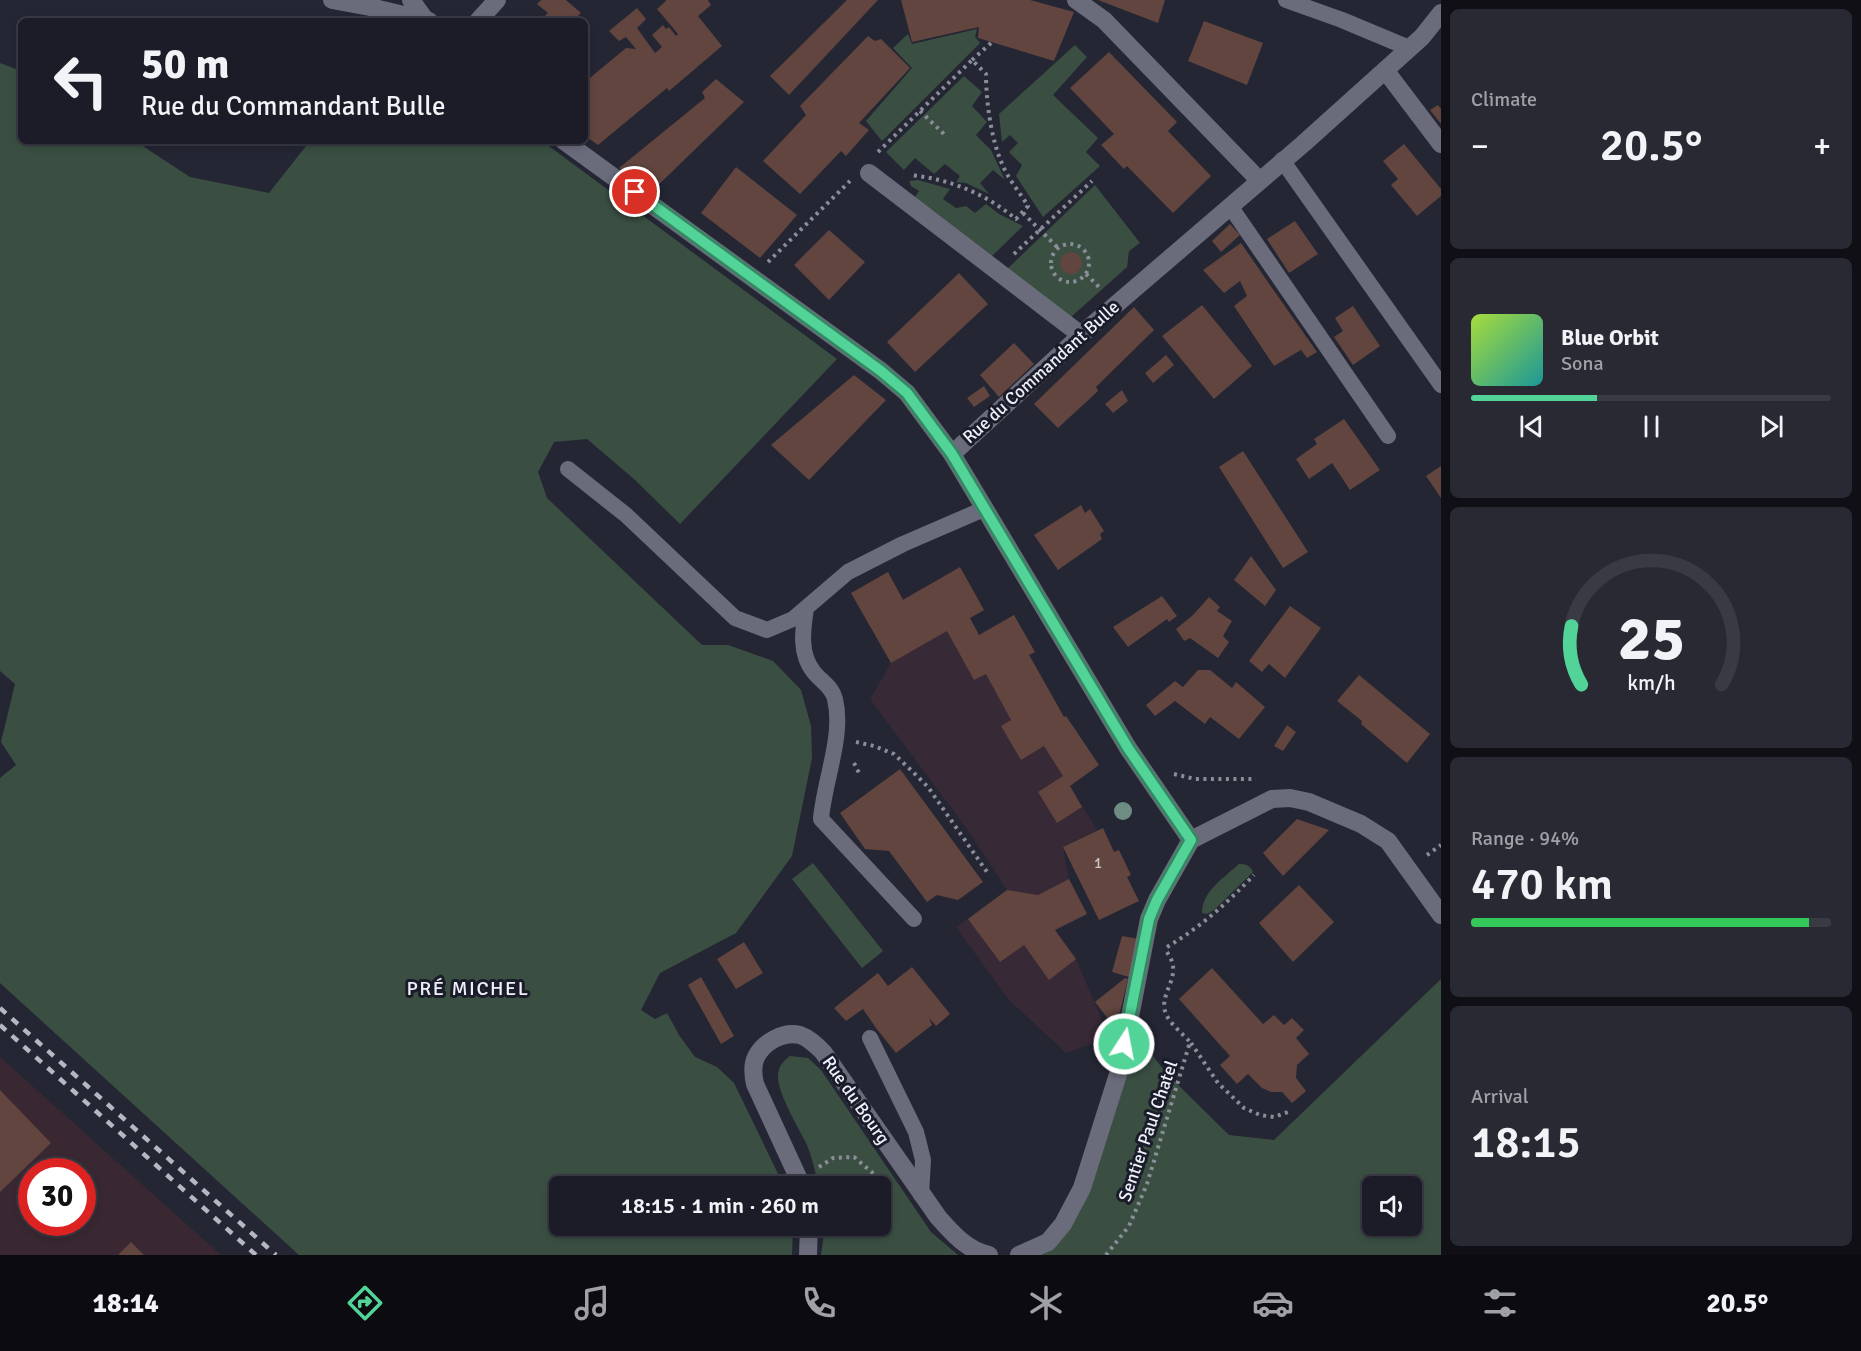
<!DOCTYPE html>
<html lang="en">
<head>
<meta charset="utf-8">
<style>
  :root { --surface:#1b1c27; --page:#282933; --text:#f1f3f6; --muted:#a0a1a7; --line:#393a44; --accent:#52d397 }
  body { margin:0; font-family:Signika,sans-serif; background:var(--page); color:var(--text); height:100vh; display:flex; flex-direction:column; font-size:22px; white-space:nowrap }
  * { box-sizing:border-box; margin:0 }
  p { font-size:20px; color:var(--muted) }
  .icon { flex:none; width:33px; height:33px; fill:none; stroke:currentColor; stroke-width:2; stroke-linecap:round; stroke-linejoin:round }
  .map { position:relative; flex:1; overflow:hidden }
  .sheet { display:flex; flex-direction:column; gap:9px; padding:9px; background:#0f0f15; width:420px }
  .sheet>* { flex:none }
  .banner { position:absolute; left:18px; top:18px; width:570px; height:126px; border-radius:9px; box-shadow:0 3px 9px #0003,0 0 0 2px var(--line); background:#1b1c27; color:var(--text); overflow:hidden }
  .controls { position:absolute; left:1362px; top:1176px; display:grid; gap:12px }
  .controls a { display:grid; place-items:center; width:60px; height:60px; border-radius:9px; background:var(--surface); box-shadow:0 3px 9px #0003,0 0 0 2px var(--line); font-size:30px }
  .speed { position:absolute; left:18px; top:1158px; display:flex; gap:12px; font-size:30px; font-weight:700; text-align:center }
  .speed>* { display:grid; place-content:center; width:78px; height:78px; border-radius:50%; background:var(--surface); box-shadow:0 3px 9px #0003,0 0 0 2px var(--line); line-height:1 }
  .speed .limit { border:9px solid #d22; background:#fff; color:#111 }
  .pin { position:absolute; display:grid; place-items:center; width:51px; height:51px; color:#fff; margin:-26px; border:3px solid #fff; border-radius:50%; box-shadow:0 2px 6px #0007 }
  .me { position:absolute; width:66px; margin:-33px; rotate:11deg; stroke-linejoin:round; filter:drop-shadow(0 0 4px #0008) }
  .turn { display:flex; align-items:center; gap:21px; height:126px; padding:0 24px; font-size:27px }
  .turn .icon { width:78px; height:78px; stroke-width:2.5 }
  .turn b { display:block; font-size:42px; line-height:51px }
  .big { font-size:45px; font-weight:600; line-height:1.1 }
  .sheet .widget { flex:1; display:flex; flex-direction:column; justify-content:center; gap:9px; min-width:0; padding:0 21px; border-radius:9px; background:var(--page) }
  .sheet .dial { align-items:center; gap:0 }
  .dial svg { height:156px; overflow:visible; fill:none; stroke:var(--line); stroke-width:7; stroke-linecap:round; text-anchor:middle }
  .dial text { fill:var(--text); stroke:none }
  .song { display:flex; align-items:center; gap:18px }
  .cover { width:72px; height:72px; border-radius:9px; background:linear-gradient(135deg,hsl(80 70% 55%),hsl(180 70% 35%)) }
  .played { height:6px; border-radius:3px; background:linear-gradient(90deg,var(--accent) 35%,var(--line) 35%) }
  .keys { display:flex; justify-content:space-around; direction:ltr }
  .heat { display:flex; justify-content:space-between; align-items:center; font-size:33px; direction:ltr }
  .charge { height:9px; border-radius:4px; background:linear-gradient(90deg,#34c759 94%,var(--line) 0) }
  .trip { position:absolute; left:549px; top:1176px; width:342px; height:60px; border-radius:9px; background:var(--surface); box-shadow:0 3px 9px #0003,0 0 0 2px var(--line); font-weight:600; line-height:60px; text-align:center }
  .dock { display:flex; height:96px; justify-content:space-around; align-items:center; background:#0b0b10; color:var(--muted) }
  .dock .icon { width:42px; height:42px }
  .dock .on { color:var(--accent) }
  .dock b { font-size:27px; color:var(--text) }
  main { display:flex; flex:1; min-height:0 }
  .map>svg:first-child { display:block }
</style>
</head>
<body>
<main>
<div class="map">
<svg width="1441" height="1255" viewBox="0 0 1441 1255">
  <rect width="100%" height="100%" fill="#242634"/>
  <path fill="#392832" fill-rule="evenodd" d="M 0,1057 L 146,1188 L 221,1255 L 0,1255 ZM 32,1172 L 82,1172 L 82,1222 L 32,1222 Z"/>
  <path fill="#372936" d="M 960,567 L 984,610 L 970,618 L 979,635 L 1014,615 L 1035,652 L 1030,655 L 1064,717 L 1066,716 L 1099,765 L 1070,786 L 1097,830 L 1063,847 L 1069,879 L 1087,914 L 1055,930 L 1076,959 L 1102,1020 L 1102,1040 L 1066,1053 L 1008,999 L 956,927 L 1007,890 L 967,829 L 870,699 L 891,663 L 851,593 L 888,572 L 903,599 Z"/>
  <path fill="#3a4f42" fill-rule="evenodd" d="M 977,29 L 975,37 L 980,43 L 882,141 L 866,121 L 912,68 L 893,48 L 908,34 L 912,44 Z
    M 1075,45 L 1087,57 L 1053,95 L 1098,138 L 1086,152 L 1100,166 L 1043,217 L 1016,176 L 1022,165 L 1009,152 L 1018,143 L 1010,135 L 1002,142 L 999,114 Z
    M 0,63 L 21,71 L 21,141 L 135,141 L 190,177 L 269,193 L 310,141 L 542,141 L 837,359 L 680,524 L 634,479 L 587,439 L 554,442 L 538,472 L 547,498 L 702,645 L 728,645 L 773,661 L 801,690 L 811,726 L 812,758 L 792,856 L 736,933 L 660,973 L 641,1010 L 655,1019 L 667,1013 L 679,1035 L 695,1057 L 717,1067 L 734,1083 L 784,1186 L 560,1186 L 560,1226 L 793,1226 L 792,1255 L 299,1255 L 0,983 L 0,778 L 16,765 L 1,742 L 15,684 L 0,671 Z
    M 964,76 L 982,92 L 972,106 L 987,122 L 976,135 L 991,150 L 1005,180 L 993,170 L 980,183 L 989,194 L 966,183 L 956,182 L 960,176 L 945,164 L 934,174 L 915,158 L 904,170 L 886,152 Z
    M 918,180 L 950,189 L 943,199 L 956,208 L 966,206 L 975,213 L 986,204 L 999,214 L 1023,226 L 991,257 L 913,200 L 919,191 L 911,186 L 909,181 Z
    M 1095,185 L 1140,243 L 1129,251 L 1127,267 L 1071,317 L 1006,270 Z
    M 813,863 L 883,951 L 862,968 L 792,879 Z
    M 1239,864 C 1246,864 1250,865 1253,872 L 1214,910 L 1207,914 L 1202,913 C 1202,891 1224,878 1239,864 Z
    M 1441,979 L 1441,1255 L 1029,1255 L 1056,1240 L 1127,1022 L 1166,1073 L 1229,1135 L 1274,1140 ZM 1372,1186 L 1412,1186 L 1412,1226 L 1372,1226 Z
    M 790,1056 L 808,1058 L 821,1070 L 931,1232 L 958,1255 L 821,1255 L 825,1226 L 880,1226 L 880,1186 L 818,1186 C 816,1173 812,1158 807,1145 C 799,1129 777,1092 778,1076 C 778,1067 783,1061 790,1056 Z"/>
  <path fill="#61453e" d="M 541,0 L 566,0 L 581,13 L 573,21 L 539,21 L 548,13 L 537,4 Z
    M 665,0 L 708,0 L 711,5 L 698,16 L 722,46 L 669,91 L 667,88 L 598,145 L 585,136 L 585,82 L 626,48 L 636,49 L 626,37 L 619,41 L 609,31 L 637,8 L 646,19 L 637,28 L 655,53 L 662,47 L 652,35 L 663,25 L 666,29 L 669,27 L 676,36 L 678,34 L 657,9 L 666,1 Z
    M 847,0 L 878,0 L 789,95 L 770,76 Z
    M 901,0 L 1030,0 L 1074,12 L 1054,61 L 978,38 L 979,27 L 912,42 Z
    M 1098,0 L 1165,0 L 1158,23 Z
    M 1204,21 L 1263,43 L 1247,85 L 1188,61 Z
    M 868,36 L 875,41 L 881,39 L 910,68 L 859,123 L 869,130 L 846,156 L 841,151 L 800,194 L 763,161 L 806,115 L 800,106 Z
    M 1109,52 L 1177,122 L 1168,131 L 1211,176 L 1173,213 L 1127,166 L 1124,169 L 1101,145 L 1114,134 L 1070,88 Z
    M 716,79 L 744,102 L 649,194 L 619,168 L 705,98 L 702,92 Z
    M 1438,105 L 1441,109 L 1441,124 L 1430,110 Z
    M 1404,144 L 1441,189 L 1441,196 L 1417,216 L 1391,185 L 1398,179 L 1383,161 Z
    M 736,167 L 797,215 L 760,258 L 701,213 Z
    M 1295,221 L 1318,254 L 1289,273 L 1267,239 Z
    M 1230,224 L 1240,235 L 1221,252 L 1212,241 Z
    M 829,230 L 865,262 L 829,300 L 794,265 Z
    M 1241,243 L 1270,285 L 1317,352 L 1307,358 L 1301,350 L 1274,366 L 1234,306 L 1247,296 L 1240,281 L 1224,293 L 1203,270 Z
    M1060 263a11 11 0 1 1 22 0a11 11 0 1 1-22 0Z
    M 959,273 L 988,304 L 915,372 L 887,342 Z
    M 1202,305 L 1252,366 L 1214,399 L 1162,336 Z
    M 1353,306 L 1380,346 L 1353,365 L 1334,337 L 1343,331 L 1335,318 Z
    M 1134,307 L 1154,330 L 1096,387 L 1098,391 L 1058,428 L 1034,404 Z
    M 1014,343 L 1034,364 L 999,397 L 980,375 Z
    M 1166,355 L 1174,365 L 1153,383 L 1145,373 Z
    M 854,375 L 886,400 L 809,480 L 771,445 Z
    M 984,386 L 990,396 L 974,407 L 967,398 Z
    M 1122,390 L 1128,401 L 1113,413 L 1105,404 Z
    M 1344,419 L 1380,470 L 1350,490 L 1332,463 L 1309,479 L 1296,459 L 1317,444 L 1314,439 Z
    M 1243,451 L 1308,552 L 1283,568 L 1219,467 Z
    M 1441,466 L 1441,498 L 1426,476 Z
    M 1081,505 L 1085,513 L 1090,509 L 1104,531 L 1100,534 L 1102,539 L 1058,570 L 1034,535 Z
    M 1251,556 L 1276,590 L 1265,606 L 1234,580 Z
    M 960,567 L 984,610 L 970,618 L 979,635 L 1014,615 L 1035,652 L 1029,655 L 1064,717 L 1066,716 L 1099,765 L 1070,786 L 1082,807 L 1057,823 L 1038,792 L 1063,776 L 1044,746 L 1021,760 L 1001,726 L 1011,720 L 986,674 L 974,680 L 947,631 L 891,663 L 851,593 L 888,572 L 903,600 Z
    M 1162,596 L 1177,616 L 1169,622 L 1167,619 L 1128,647 L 1113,627 Z
    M 1209,597 L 1220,607 L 1217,611 L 1232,621 L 1223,636 L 1229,642 L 1218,658 L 1190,638 L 1184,641 L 1176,629 L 1193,615 Z
    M 1290,606 L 1321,628 L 1285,678 L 1269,664 L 1262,672 L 1249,661 Z
    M 1198,670 L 1210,670 L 1232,688 L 1236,682 L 1265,707 L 1239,739 L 1210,717 L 1205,724 L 1175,701 L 1155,716 L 1146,705 L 1175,681 L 1183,687 Z
    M 1359,675 L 1430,734 L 1407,763 L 1361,724 L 1362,721 L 1337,701 Z
    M 1287,725 L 1296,732 L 1283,751 L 1274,746 Z
    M 900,769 L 983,882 L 958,900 L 937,895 L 927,902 L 889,851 L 865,849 L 840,813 Z
    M 1297,819 L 1329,830 L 1283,876 L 1263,853 Z
    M 1103,828 L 1114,852 L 1119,850 L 1131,875 L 1127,877 L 1139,901 L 1099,920 L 1063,847 Z
    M 1069,879 L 1087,914 L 1055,930 L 1076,959 L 1049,980 L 1024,945 L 1000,962 L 968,919 L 1007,890 L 1038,895 Z
    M 1299,885 L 1334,922 L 1293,962 L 1259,923 Z
    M 1122,936 L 1139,939 L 1129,977 L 1112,972 Z
    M 744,942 L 763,973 L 736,989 L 717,959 Z
    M 912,967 L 950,1014 L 936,1026 L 929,1018 L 932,1025 L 896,1053 L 876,1028 L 863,1009 L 846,1021 L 834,1008 L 878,973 L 888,986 Z
    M 1212,968 L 1263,1024 L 1274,1015 L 1284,1025 L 1292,1018 L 1304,1030 L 1296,1038 L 1309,1054 L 1297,1065 L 1296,1078 L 1306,1091 L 1292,1103 L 1282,1092 L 1271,1092 L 1262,1088 L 1248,1074 L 1237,1084 L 1220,1065 L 1230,1056 L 1179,999 Z
    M 701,977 L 734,1036 L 721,1044 L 688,985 Z
    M 1125,978 L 1128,979 L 1120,1012 L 1109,1020 L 1095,1002 Z
    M 0,1090 L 51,1143 L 0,1192 Z
    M 131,1242 L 144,1255 L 118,1255 Z"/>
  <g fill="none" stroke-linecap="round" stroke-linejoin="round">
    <path stroke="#8b8d99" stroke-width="4" stroke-dasharray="3 4.5" stroke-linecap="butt" d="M 972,60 L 991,43
      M 920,111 L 946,136
      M 878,152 L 972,60 L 986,74 C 986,101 991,140 1003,166 C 1009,180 1020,193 1028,206 L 1016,219 C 986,194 950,179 910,175
      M 1023,213 L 1058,248
      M1051 263a19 19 0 1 1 38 0a19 19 0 1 1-38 0Z
      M 1014,254 L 1092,181
      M 768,262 L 850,181
      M 1086,274 L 1100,288
      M 856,742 L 874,746 L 894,754 L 913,772 L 928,787 L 987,872
      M 854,763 L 859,773
      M 1174,774 L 1195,779 L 1256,779
      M 1427,855 L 1441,845
      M 1167,947 C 1202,926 1226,904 1254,875
      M 1191,1043 L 1218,1083 L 1244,1108 L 1260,1115 L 1274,1117 L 1288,1112
      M 819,1167 L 833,1158 L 854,1157 L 881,1180
      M 1106,1255 L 1129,1226 L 1147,1184 L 1190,1042 C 1183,1034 1170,1024 1166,1014 C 1157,992 1186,976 1166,951"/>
    <path stroke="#6a6c7c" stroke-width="16" d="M 1286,0 L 1342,20 L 1409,48
      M 1282,160 L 1441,385
      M 1230,206 L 1388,436
      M 568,469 L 626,515 L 735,618 L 767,630 L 793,619 L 848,572 L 903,544 L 984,509
      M 806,608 C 803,629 799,653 813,671 C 820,681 832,686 835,699 C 844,736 824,781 821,819 L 914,919
      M 870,1038 L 916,1132 L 923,1160 L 921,1195"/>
    <path stroke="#6a6c7c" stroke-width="18" d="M 411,0 L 424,18
      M 1076,0 L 1104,20 L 1259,180
      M 1385,70 L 1441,144
      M 869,173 L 1081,335
      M 952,454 L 1091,326 L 1303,144 L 1422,37 L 1441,13
      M 802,1186 L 755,1084 C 753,1075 752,1065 756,1057 C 764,1042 783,1031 800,1035 C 809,1038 816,1045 823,1052 L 938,1217 C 953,1234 967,1250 989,1255
      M 808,1255 L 809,1226
      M 1019,1255 L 1048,1242 L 1063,1224 L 1082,1188 L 1120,1068 L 1149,919 L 1157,900 L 1191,840"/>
    <path stroke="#6a6c7c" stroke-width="18" d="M 332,0 L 370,7 L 429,21
      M 478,21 L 497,0
      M 564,141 L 881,371 L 907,393 L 952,454 L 1128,748 L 1191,840 L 1272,799 L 1290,798 L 1309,802 L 1361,824 L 1388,841 L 1441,915"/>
    <path stroke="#b5b7c2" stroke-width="4.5" stroke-dasharray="8 8" stroke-linecap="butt" d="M 0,1008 L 276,1255
      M 0,1025 L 256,1255"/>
  </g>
  <circle fill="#6e8c82" cx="1123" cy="811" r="9"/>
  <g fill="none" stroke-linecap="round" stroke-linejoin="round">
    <defs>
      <path id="route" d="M 635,192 L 881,371 L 907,393 L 952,454 L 1128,748 L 1191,840 L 1157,900 L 1149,919 L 1124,1044"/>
    </defs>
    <use href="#route" stroke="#358962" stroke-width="15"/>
    <use href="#route" stroke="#52d397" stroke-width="10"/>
  </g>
  <g text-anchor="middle" stroke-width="6" stroke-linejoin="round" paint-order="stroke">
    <g font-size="15" fill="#cac4ca">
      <text x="1098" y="868">1</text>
    </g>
    <g font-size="18" fill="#edeff9" stroke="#1b1c2a">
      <text transform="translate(1041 372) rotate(-42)" y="6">Rue du Commandant Bulle</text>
      <text transform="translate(856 1100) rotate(55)" y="6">Rue du Bourg</text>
      <text transform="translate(1148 1131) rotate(-71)" y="6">Sentier Paul Chatel</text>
    </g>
    <g font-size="20" letter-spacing="1.5" fill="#edeff9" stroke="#1b1c2a">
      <text x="468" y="995">PRÉ MICHEL</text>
    </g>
  </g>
</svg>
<div class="controls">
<a><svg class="icon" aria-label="sound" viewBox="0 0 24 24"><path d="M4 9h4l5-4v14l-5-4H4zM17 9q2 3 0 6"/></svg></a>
</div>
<div class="speed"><div class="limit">30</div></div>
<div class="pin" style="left:635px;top:192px;background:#d93025"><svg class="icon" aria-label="arrive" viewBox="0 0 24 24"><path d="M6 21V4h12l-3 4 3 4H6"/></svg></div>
<svg class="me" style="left:1124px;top:1044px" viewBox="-20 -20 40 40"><circle r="17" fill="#52d397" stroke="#fff" stroke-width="3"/><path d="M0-11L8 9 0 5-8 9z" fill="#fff"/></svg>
<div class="trip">18:15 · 1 min · 260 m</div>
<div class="banner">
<div class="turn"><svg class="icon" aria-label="left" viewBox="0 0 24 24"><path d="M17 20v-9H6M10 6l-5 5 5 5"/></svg><div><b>50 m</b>Rue du Commandant Bulle</div></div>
</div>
</div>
<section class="sheet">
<div class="widget"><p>Climate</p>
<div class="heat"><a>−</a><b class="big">20.5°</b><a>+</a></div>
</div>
<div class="widget">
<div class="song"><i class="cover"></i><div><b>Blue Orbit</b><p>Sona</p></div></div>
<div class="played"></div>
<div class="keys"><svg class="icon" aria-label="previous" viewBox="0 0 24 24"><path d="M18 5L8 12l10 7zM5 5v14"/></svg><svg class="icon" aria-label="pause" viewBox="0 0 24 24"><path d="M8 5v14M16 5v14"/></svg><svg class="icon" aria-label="next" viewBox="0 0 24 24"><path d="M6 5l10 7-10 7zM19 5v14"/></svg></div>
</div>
<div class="widget dial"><svg viewBox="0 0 100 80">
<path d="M14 69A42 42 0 1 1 86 69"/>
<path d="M14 69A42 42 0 0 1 9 39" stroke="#52d397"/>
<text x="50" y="56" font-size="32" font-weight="700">25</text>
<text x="50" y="72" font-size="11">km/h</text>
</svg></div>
<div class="widget"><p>Range · 94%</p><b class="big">470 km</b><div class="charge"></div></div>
<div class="widget"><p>Arrival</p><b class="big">18:15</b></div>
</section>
</main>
<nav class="dock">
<b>18:14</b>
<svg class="icon on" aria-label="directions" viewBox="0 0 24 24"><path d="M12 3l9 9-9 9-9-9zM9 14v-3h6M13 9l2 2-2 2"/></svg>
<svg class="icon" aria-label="music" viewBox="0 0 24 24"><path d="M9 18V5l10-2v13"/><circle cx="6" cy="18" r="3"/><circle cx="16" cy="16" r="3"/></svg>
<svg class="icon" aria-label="phone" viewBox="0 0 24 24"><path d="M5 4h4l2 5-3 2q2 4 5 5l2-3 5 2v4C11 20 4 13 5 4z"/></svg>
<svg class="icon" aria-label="climate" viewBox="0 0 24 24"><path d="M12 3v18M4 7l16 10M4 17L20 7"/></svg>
<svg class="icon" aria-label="car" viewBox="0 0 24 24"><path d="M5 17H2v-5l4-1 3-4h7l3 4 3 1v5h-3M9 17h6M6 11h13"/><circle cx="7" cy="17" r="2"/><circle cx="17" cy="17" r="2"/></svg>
<svg class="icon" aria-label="filters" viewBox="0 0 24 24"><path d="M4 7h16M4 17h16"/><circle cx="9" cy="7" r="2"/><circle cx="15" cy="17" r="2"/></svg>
<b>20.5°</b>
</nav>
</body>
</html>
